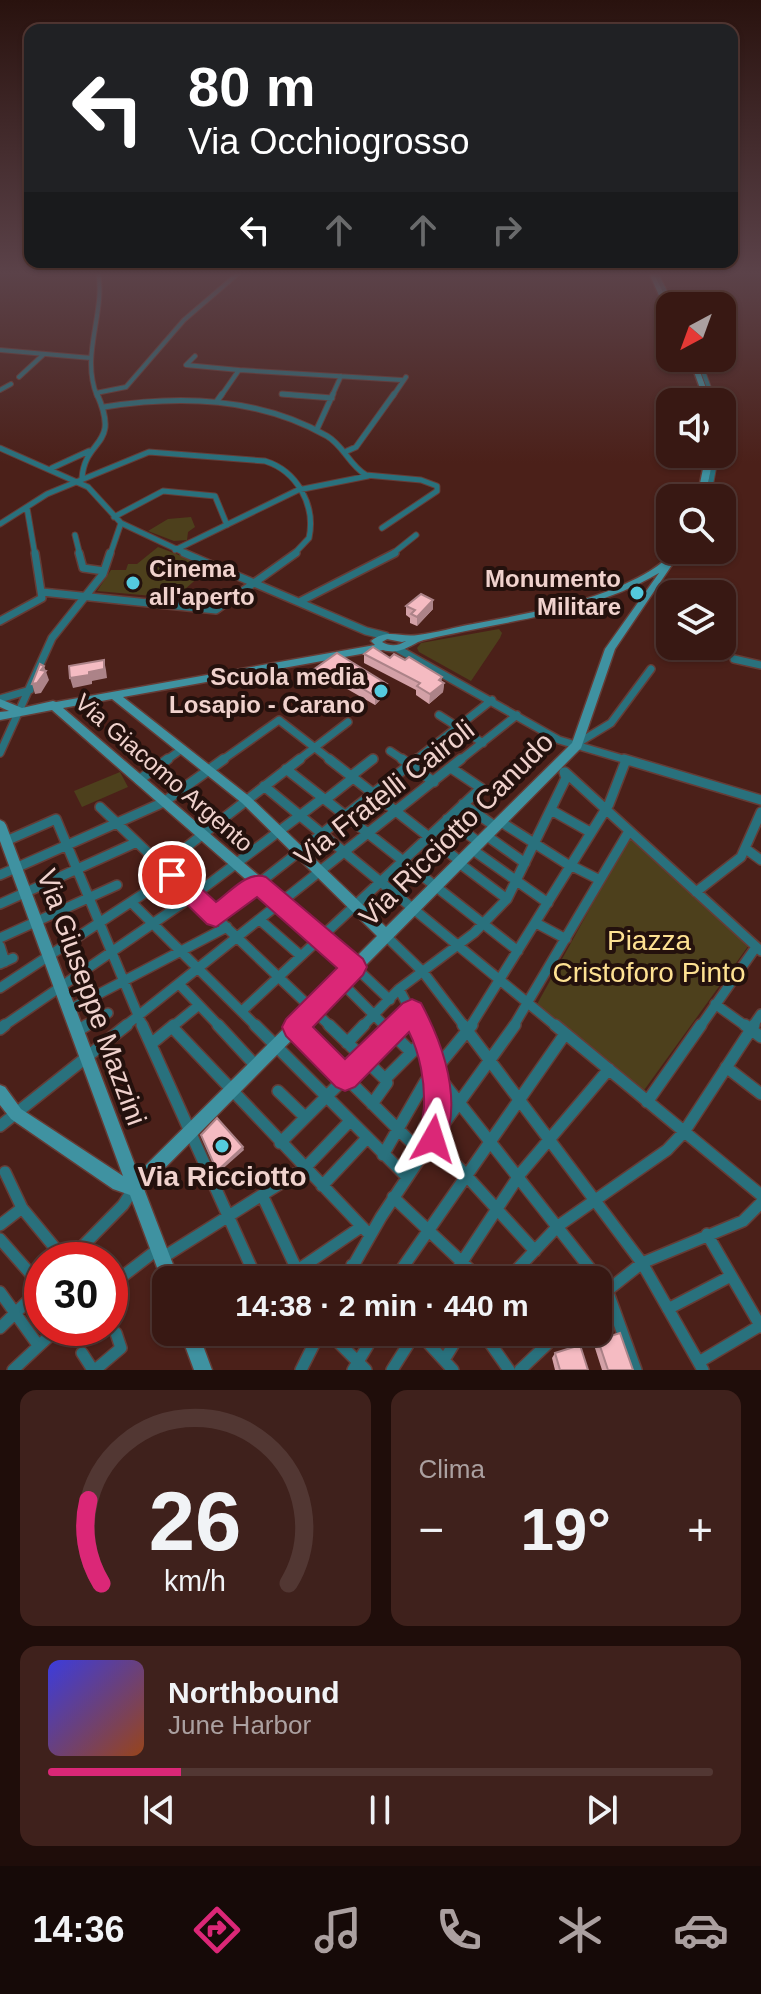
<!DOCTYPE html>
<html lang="it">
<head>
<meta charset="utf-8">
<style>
  :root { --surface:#381813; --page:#3f211c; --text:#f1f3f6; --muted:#aba0a0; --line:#523733; --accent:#db2777 }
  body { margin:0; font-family:Helvetica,sans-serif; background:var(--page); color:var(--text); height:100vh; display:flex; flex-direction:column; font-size:30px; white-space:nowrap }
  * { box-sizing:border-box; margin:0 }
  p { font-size:26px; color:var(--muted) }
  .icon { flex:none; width:44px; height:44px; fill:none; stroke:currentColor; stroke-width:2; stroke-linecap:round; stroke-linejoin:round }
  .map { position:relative; height:1370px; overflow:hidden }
  .panel { display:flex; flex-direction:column; gap:20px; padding:20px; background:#1f0d0a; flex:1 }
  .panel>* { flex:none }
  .top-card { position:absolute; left:24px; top:24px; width:714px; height:244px; border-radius:16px; box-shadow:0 2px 6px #0004,0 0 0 2px var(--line); background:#202124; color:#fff; overflow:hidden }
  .needle { width:52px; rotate:221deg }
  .fabs { position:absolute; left:656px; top:292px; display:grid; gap:16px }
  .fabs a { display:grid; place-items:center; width:80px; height:80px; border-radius:16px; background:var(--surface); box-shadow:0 2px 6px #0004,0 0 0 2px var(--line); font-size:40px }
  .speed { position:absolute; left:24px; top:1242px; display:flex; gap:16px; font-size:40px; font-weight:700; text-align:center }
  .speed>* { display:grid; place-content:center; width:104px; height:104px; border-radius:50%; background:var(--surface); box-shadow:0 2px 6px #0004,0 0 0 2px var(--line); line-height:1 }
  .speed .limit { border:12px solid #d22; background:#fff; color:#111 }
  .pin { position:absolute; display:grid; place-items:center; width:68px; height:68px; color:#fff; margin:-34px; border:4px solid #fff; border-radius:50%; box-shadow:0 2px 8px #0007 }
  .me { position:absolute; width:88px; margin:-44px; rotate:6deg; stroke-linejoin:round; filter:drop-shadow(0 0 6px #0008) }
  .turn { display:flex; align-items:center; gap:28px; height:168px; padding:0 32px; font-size:36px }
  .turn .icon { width:104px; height:104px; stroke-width:2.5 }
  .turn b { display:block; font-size:56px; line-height:68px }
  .lanes { display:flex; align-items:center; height:76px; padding:0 32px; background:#0003; justify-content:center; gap:40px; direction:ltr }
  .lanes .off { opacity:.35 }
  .big { font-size:60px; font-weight:800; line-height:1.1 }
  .panel .tile { flex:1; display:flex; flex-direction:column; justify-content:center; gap:12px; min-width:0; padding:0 28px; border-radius:16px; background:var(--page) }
  .panel .dial { align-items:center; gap:0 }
  .dial svg { height:208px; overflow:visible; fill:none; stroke:var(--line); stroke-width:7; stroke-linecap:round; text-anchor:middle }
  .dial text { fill:var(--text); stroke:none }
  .song { display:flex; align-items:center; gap:24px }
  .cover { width:96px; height:96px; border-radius:12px; background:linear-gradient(135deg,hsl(240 70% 55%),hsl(20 70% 35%)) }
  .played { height:8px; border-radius:4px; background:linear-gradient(90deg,var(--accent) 20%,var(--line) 20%) }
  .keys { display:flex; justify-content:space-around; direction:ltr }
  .heat { display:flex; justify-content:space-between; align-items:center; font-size:44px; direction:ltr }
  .panel .tiles { flex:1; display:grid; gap:20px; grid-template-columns:1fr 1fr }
  .tile:last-child { grid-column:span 2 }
  .trip { position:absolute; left:152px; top:1266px; width:460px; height:80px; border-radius:16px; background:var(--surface); box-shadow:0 2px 6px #0004,0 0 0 2px var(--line); font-weight:800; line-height:80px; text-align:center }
  .menu { display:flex; height:128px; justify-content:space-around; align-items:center; background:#160a08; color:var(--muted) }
  .menu .icon { width:56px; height:56px }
  .menu .current { color:var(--accent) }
  .menu b { font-size:36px; color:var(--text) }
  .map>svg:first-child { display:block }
</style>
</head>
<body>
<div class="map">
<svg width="761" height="1370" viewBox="0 0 761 1370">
  <rect width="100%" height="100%" fill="#4b2019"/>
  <path fill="#4d401c" d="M 191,517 L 195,527 L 188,532 L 187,540 L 174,541 L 148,531 L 168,519 Z
    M 158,547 L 210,567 L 175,598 L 97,591 L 111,570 L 126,570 L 128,564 L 137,564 Z
    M 499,629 L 502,633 L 500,638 L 471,681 L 419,652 L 417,648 L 421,643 Z
    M 120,772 L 128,787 L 82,807 L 74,791 Z
    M 630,836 L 749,945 L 642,1093 L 536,1006 Z"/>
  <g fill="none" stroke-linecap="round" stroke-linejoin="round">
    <path stroke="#643b34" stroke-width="11" stroke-dasharray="11 6" stroke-linecap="butt" d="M 110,1319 L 116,1333"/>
    <defs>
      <path id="street-far4" d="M 655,271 L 672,306
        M 0,350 L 91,358
        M 195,356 L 186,365 L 239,370 L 221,396
        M 698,358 L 712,396
        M 239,370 L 402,380
        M 19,377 L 44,354
        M 0,390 L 11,384
        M 96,393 L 126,387 L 184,320 L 241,271
        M 282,394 L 304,396
        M 97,396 C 80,354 106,313 98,271
        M 332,396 L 341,376
        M 393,396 L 406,377"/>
      <path id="street-far3" d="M 282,394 L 332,398
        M 711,394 L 714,402
        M 217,401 L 222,394
        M 104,407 C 180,395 258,397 327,436 C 344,446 349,465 366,475 L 421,480 L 437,486 L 437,491 L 382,528
        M 317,429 L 333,394
        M 0,448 L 88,487 L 121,523 L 189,555
        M 347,451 L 356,447 L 394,394
        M 52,468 L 89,451
        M 82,478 C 85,437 121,448 97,394
        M 708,498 L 716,454
        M 27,508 L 35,555
        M 114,517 L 163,491 L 215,496 L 227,525
        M 0,524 L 47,494 L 149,452 L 265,461 C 297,471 316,505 309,538 L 293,555
        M 75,535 L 80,555
        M 175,550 L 298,490 L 368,476
        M 110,555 L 121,523
        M 391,555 L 416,535"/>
      <path id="street-far2" d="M 79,553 L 83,568 L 104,571
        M 184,553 L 366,631 L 386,636
        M 42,592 L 216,610 L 296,553
        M 301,601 L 395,553
        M 0,621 L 42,598 L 35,553
        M 398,649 L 559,740 L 630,761
        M 734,659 L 761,665
        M 0,699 L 30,690
        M 439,715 L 483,743
        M 578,743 L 611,723 L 651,669
        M 390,751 L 405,761
        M 0,753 L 52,638 L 103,574 L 110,553
        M 165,761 L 182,749
        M 221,761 L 279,720 L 332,761
        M 297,761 L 348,722
        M 370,761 L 373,759
        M 414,761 L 492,700
        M 459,761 L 517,715"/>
      <path id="street-far1" d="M 329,759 L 461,862
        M 402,759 L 434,782
        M 624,759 L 761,800
        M 286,769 L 518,951
        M 565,772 L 761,951
        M 351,776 L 373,759
        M 139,780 L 168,759
        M 264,786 L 557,1027
        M 325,800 L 353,778
        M 463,804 L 496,827
        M 100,807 L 331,1027
        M 551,810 L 590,832
        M 447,819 L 480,843
        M 501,822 L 570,866
        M 487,836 L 525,863
        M 6,841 L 56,819 L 143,1027
        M 746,849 L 761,860
        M 473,850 L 548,903
        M 459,863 L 507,899
        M 570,865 L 600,880
        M 162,866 L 300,759
        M 0,875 L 164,802 L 224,759
        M 696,892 L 741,857 L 761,812
        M 132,903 L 257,1027
        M 0,904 L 137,842
        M 216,917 L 417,759
        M 260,920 L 301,956
        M 536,923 L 566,939
        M 386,936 L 423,972 L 465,1027
        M 0,938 L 117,885
        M 0,946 L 5,962
        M 0,964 L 13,958
        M 355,967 L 390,1000
        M 341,982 L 386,1027
        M 179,984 L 220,1027
        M 0,988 L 172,875
        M 399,989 L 419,1027
        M 715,1004 L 747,1027
        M 70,1009 L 227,927
        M 242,1011 L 481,788 L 451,768
        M 2,1027 L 193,896 L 323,798
        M 83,1027 L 108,1013
        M 124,1027 L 461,759
        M 172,1027 L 199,1005
        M 362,1027 L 399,989 L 474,933 L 507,899 L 566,778 L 564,772
        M 396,1027 L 412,1011
        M 470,1027 L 609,804 L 626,760
        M 513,1027 L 629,831
        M 700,1027 L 756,947
        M 752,1027 L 761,1014"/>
      <path id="street" d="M 142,1025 L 257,1280
        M 218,1025 L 256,1066
        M 255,1025 L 407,1177
        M 329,1025 L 385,1079
        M 384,1025 L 411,1052
        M 463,1025 L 642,1263 L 703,1370
        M 515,1025 L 433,1139 L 535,1251
        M 555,1025 L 761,1195
        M 745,1025 L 761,1037
        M 172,1027 L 369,1234
        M 295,1027 L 423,1154
        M 0,1029 L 5,1025
        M 77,1031 L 87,1025
        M 347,1043 L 364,1025
        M 151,1044 L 174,1025
        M 726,1067 L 761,1094
        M 435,1072 L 607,1290 L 636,1370
        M 278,1091 L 305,1117
        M 647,1102 L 701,1025
        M 372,1104 L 387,1083 L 385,1079 L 426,1038
        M 0,1126 L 127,1025
        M 280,1143 L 398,1025
        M 383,1155 L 425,1082 L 472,1025
        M 5,1172 L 22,1208 L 65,1260
        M 322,1186 L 367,1138
        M 262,1195 L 297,1270
        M 393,1197 L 481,1280
        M 0,1225 L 22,1208
        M 707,1234 L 761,1327
        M 0,1239 L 42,1287
        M 162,1258 L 305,1168 L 350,1121
        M 69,1260 L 123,1205 L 134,1188
        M 352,1265 L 367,1280
        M 283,1280 L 361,1227
        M 345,1280 L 381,1217 L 429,1145 L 438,1122 L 437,1082 L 418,1025
        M 394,1280 L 565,1034
        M 450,1280 L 520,1174 L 609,1069
        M 507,1280 L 558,1226 L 667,1150 L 684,1132 L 754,1025
        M 110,1286 L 158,1249
        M 0,1292 L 38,1345
        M 598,1298 L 642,1263 L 743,1221 L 761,1203
        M 668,1309 L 731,1276
        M 0,1328 L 42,1287
        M 328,1332 L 366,1370
        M 418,1332 L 453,1370
        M 483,1333 L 509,1370
        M 193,1342 L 208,1332
        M 82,1353 L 93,1370
        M 444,1360 L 461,1332
        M 699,1362 L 761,1325
        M 13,1370 L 58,1328
        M 95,1370 L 121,1348 L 116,1333
        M 301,1370 L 320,1332
        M 353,1370 L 376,1332
        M 392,1370 L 416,1332
        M 520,1370 L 560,1332"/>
      <path id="secondary" d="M 648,271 L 653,271 L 670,307 L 670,315 L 667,313 Z
        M 689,358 L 695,358 L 711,402 L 705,402 Z
        M 706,454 L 714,454 L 705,498 L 697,498 Z
        M 674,550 L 682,550 L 615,649 L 581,748 L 144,1189 L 179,1280 L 166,1280 L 166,1287 L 164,1286 L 130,1195 L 113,1189 L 11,1119 L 0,1105 L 0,1085 L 5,1087 L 21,1109 L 123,1176 L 0,841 L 0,820 L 4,822 L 6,825 L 138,1173 L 346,967 L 52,710 L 0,720 L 0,712 L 9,711 L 0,707 L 0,699 L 22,708 L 53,701 L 56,702 L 375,645 L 371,641 C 388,628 400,638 418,635 C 436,633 455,627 473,624 C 524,614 575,606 623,585 C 642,576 661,567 674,550 ZM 659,573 L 605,649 L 572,743 L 386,927 L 250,797 L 123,697 L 383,650 C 397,654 405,649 418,642 C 425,639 434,638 441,636 C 516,619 591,613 659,573 ZM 387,639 L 402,642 L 406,641 C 398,646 391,647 382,642 ZM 112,699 L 242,803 L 377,936 L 355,958 L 63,708 Z
        M 180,1332 L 198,1332 L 212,1370 L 194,1370 Z"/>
    </defs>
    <use href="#street-far4" stroke="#653c36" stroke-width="6"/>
    <use href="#street-far3" stroke="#653c36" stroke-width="7"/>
    <use href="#street-far2" stroke="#653c36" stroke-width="10"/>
    <use href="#street-far1" stroke="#653c36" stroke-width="12"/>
    <use href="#street" stroke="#653c36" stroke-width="14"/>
    <use href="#secondary" stroke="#653c36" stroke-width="3"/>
    <use href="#street-far4" stroke="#29717d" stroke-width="4"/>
    <use href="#street-far3" stroke="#29717d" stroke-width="5"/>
    <use href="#street-far2" stroke="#29717d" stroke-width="7"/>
    <use href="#street-far1" stroke="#29717d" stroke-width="9"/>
    <use href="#street" stroke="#29717d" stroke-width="11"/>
    <use href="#secondary" fill="#3f92a1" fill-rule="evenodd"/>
  </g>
  <path fill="#d3a1a7" d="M 433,600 L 433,609 L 417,626 L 410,623 L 410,618 L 406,615 L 406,606 Z
    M 337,653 L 387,693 L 375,705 L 335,682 L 323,685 L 313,679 L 313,670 Z
    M 364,654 L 390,658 L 442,681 L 444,683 L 443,692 L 429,704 L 416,695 L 416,690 L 364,663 Z
    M 598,1340 L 633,1370 L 602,1370 L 594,1345 Z
    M 555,1353 L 588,1370 L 555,1370 L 552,1358 Z"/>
  <path fill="#ac8388" d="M 433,600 L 433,609 L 417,626 L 417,617 Z
    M 104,660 L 106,670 L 107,678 L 92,681 L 92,684 L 73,688 L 70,678 L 89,672 Z
    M 44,666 L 49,680 L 41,693 L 35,694 L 32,684 Z
    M 335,672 L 335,682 L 323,685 L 322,676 Z
    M 442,677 L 441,685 L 444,683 L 443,692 L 429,704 L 430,694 L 439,680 Z
    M 387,684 L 387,693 L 375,705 L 375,696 Z
    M 243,1147 L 244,1150 L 218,1173 L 217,1171 Z"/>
  <path fill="#f5bbc2" stroke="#ac8388" stroke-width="2" d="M 421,594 L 433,600 L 417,617 L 411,614 L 415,610 L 406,606 Z
    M 373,647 L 390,658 L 394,654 L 405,660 L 409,657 L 442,677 L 439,680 L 444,683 L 430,694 L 417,686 L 420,683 L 364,654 Z
    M 337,653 L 387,684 L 375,696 L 335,672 L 322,676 L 313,670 Z
    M 104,660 L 104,669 L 89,672 L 89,675 L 70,678 L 69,666 Z
    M 40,664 L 44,666 L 41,670 L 46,671 L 37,683 L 32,684 Z
    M 217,1118 L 243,1147 L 217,1171 L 201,1135 Z
    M 620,1333 L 633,1370 L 608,1370 L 598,1340 Z
    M 580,1345 L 588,1370 L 560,1370 L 555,1353 Z"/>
  <linearGradient id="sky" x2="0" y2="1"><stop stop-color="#29120e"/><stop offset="0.59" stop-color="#5b4249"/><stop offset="1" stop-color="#5b4249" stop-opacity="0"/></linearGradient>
  <rect width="761" height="463" fill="url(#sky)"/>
  <path fill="#db2777" stroke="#8e194d" stroke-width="2" d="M 172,866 L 180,869 L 216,902 C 230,892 248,870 266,877 L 363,959 L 367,967 L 363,975 L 313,1027 L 345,1059 L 403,1003 L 412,999 L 421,1003 C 444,1046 463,1100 443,1149 L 433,1153 L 423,1149 C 417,1134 423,1121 424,1106 C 425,1082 420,1054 409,1032 L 355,1087 L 345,1091 L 336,1087 L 286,1036 L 282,1027 L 286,1019 L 337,968 L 257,897 L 216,927 L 207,924 L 164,882 L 161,875 L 164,869 Z"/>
  <g fill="#54cade" stroke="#24110d" stroke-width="3">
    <circle cx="133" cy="583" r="8"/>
    <circle cx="637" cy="593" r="8"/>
    <circle cx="381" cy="691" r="8"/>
    <circle cx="222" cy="1146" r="8"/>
  </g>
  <g text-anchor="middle" stroke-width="8" stroke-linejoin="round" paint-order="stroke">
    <g font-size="24" font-weight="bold" fill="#f0d2cd" stroke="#24110d" text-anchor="end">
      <text x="149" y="577" text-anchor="start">Cinema<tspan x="149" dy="28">all'aperto</tspan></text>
      <text x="621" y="587">Monumento<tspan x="621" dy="28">Militare</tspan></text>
      <text x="365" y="685">Scuola media<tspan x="365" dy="28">Losapio - Carano</tspan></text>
    </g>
    <g font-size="24" fill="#f0d2cd" stroke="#24110d">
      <text transform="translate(164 773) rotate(41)" y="8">Via Giacomo Argento</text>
    </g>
    <g font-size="28" fill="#f0d2cd" stroke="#24110d">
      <text transform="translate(384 793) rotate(-38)" y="10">Via Fratelli Cairoli</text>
      <text transform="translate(456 829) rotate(-45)" y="10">Via Ricciotto Canudo</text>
      <text transform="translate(92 997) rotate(70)" y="10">Via Giuseppe Mazzini</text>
    </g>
    <g font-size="28" fill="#fee192" stroke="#24110d">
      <text x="649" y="950">Piazza<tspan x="649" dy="32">Cristoforo Pinto</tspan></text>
    </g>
    <g font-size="28" font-weight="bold" fill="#f0d2cd" stroke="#24110d">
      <text x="222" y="1186">Via Ricciotto</text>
    </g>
  </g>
</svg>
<div class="fabs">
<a><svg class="needle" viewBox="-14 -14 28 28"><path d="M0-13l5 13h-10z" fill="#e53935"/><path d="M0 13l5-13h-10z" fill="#aba0a0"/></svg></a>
<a><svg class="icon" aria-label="sound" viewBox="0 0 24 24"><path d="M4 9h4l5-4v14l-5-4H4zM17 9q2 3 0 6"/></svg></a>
<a><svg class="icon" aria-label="search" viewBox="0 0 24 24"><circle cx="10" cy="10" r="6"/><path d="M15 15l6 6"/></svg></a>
<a><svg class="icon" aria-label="layers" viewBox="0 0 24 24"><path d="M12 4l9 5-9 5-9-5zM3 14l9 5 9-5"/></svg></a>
</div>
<div class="speed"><div class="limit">30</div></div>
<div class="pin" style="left:172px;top:875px;background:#d93025"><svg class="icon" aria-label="arrive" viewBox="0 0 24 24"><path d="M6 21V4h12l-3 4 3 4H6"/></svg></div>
<svg class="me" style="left:433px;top:1139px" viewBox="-20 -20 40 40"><path d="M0-17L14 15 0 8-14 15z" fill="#db2777" stroke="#fff" stroke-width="4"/></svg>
<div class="trip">14:38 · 2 min · 440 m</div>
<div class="top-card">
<div class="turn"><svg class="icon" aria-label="left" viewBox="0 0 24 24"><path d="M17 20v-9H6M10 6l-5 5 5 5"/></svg><div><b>80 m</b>Via Occhiogrosso</div></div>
<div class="lanes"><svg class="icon" aria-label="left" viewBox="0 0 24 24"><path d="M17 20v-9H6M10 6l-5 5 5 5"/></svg><svg class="icon off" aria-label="ahead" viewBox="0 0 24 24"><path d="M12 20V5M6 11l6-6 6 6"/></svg><svg class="icon off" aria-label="ahead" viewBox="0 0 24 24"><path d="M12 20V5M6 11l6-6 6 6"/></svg><svg class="icon off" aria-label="right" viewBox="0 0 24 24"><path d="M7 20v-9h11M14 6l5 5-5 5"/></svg></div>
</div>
</div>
<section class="panel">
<div class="tiles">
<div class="tile dial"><svg viewBox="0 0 100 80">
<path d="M14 69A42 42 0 1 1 86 69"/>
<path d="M14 69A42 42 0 0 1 9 37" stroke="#db2777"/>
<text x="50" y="56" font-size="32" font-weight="700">26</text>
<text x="50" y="72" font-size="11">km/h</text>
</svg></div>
<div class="tile"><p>Clima</p>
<div class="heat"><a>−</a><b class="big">19°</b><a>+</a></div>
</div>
<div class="tile">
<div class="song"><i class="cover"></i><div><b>Northbound</b><p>June Harbor</p></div></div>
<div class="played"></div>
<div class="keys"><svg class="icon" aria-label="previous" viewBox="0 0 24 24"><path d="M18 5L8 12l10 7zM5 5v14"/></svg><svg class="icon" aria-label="pause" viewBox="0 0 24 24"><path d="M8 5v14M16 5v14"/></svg><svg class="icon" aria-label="next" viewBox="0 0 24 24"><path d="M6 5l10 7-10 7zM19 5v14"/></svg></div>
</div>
</div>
</section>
<nav class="menu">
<b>14:36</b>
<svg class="icon current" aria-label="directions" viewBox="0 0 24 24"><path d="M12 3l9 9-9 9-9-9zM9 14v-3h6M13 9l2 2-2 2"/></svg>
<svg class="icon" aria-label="music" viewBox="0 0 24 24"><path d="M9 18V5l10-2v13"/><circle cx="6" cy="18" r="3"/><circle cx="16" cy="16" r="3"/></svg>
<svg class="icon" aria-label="phone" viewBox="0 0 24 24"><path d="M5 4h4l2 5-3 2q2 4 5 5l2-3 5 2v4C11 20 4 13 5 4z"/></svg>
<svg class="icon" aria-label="climate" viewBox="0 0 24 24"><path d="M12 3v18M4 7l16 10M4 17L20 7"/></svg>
<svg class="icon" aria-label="car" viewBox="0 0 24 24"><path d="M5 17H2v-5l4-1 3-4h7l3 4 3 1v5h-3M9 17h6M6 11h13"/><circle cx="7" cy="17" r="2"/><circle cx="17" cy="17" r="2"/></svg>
</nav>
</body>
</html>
